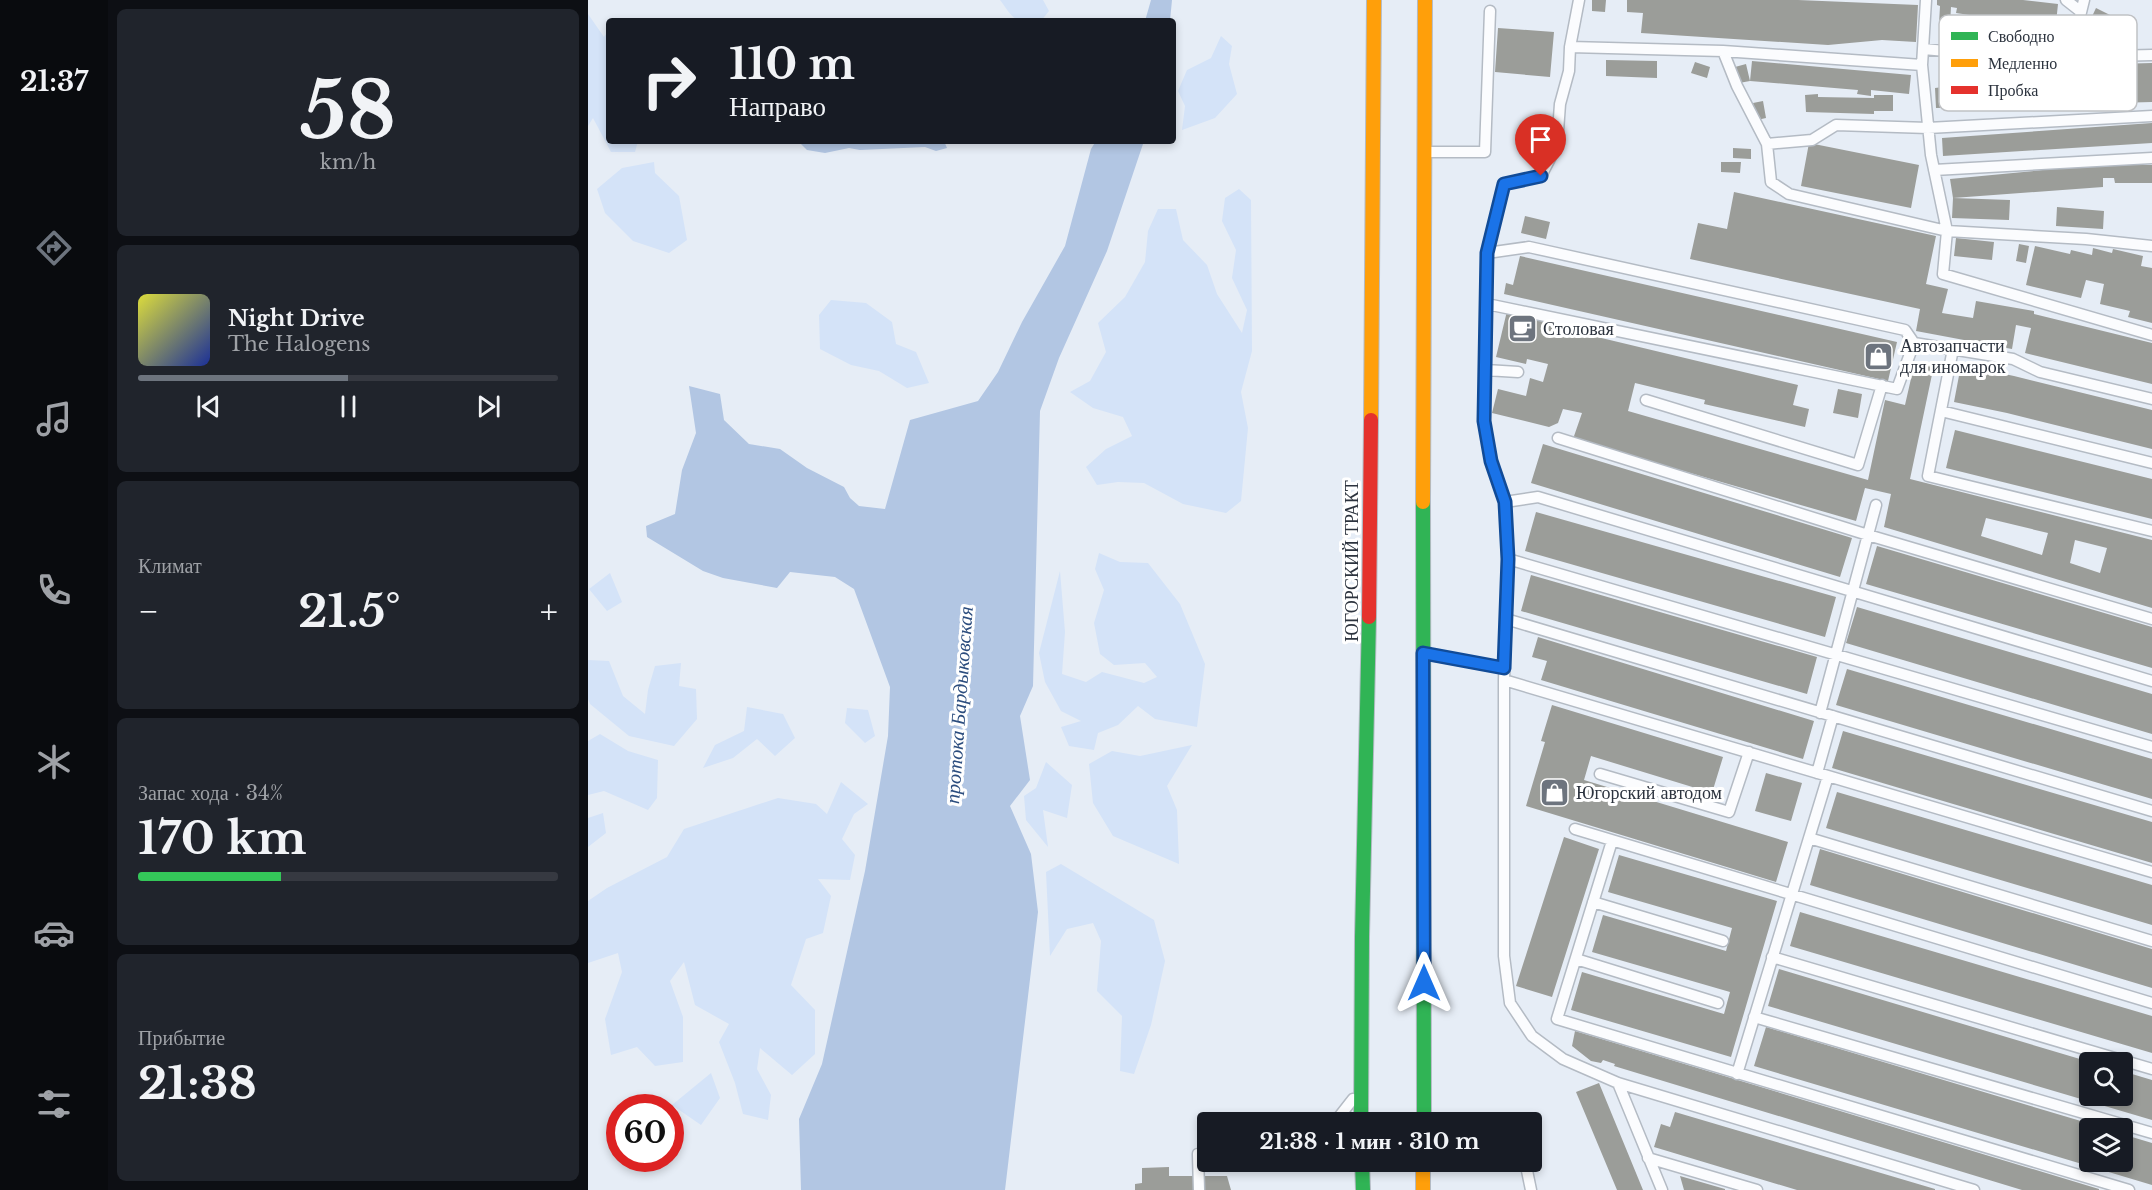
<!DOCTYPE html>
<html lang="ru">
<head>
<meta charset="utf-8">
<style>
  :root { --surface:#171b24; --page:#20242c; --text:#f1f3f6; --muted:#9ea1a6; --line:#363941; --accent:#6d747e }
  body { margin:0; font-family:"Libre Baskerville",serif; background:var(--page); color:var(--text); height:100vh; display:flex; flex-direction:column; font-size:22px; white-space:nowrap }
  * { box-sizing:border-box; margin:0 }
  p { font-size:20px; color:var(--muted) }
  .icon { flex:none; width:33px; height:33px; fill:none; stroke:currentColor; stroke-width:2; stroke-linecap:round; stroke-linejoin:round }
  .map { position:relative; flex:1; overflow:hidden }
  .drawer { display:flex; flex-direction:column; gap:9px; padding:9px; background:#0d0f14; width:480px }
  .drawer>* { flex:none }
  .hud { position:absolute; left:18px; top:18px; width:570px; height:126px; border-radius:6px; box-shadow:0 3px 9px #0003; background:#171b24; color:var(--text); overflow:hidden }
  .fabs { position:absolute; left:1491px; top:1052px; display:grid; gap:12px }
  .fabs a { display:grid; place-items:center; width:54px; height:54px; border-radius:6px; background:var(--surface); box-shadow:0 3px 9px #0003; font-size:30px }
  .speed { position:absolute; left:18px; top:1094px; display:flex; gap:12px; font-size:30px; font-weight:700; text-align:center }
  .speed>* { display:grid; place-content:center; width:78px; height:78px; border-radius:50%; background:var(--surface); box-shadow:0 3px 9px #0003; line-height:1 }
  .speed .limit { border:9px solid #d22; background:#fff; color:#111 }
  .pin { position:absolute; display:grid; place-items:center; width:51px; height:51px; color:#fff; margin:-62px -26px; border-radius:50% 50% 50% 0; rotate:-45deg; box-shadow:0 0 6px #0007 }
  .pin .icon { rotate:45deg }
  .me { position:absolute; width:66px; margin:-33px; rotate:0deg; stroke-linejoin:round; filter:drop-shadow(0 0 4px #0008) }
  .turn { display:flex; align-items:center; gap:21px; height:126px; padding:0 24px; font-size:27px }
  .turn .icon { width:78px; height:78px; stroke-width:2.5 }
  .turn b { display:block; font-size:42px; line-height:51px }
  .big { font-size:45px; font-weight:700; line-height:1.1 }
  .drawer .tile { flex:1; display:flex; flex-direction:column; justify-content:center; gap:9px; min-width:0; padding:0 21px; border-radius:9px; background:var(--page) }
  .drawer .dial { align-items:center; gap:0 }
  .dial b { font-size:78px; line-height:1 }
  .song { display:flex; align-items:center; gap:18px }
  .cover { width:72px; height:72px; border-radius:9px; background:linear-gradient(135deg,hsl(60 70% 55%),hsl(230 70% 35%)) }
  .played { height:6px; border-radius:3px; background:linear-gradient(90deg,var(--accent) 50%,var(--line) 50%) }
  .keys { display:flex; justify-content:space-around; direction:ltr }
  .heat { display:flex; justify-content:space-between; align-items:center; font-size:33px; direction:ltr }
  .charge { height:9px; border-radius:4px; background:linear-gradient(90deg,#34c759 34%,var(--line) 0) }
  .trip { position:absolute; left:609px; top:1112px; width:345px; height:60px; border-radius:6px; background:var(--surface); box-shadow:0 3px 9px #0003; font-weight:700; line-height:60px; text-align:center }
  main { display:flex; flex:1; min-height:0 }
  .tabs { display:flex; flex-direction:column; width:108px; justify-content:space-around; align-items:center; background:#090b0e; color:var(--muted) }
  .tabs .icon { width:42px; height:42px }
  .tabs .selected { color:var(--accent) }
  .tabs b { font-size:27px; color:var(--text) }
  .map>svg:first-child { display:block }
</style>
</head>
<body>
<main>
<nav class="tabs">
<b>21:37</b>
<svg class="icon selected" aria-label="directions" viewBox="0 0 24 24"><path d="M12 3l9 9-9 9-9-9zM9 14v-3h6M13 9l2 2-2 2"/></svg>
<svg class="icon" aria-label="music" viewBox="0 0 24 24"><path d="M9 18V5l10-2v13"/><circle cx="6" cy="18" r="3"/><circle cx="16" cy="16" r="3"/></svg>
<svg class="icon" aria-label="phone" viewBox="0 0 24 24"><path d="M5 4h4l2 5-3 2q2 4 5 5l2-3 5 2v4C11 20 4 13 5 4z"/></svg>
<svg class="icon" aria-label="climate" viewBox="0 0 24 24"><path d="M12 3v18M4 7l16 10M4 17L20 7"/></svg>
<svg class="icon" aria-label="car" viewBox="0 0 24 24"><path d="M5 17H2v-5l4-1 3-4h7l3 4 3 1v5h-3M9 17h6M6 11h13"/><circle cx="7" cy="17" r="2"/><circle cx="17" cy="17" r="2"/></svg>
<svg class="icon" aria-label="filters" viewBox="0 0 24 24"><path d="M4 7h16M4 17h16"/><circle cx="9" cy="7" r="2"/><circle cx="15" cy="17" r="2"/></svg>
</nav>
<section class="drawer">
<div class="tile dial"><b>58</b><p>km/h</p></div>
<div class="tile">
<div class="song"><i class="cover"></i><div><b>Night Drive</b><p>The Halogens</p></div></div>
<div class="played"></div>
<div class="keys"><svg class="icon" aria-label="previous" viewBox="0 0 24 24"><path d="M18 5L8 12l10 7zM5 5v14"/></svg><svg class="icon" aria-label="pause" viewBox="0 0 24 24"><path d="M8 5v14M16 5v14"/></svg><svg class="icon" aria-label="next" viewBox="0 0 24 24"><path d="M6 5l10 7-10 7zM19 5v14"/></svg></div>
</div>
<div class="tile"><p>Климат</p>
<div class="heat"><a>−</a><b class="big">21.5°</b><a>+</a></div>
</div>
<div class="tile"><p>Запас хода · 34%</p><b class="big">170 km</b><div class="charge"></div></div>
<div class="tile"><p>Прибытие</p><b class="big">21:38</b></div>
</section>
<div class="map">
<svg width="1564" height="1190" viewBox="0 0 1564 1190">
  <rect width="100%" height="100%" fill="#e6edf6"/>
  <path fill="#d4e3f8" d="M 412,0 L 455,0 L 461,11 L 453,21 C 425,21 428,22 412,0 Z
    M 0,14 L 16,37 L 21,30 L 21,141 L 50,141 L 47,152 L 23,152 L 5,118 L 0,126 Z
    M 633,36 L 644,46 L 641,64 L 649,94 L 627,118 L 594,130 L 597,106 L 590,91 L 599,70 L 623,58 Z
    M 66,162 L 67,173 L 91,196 L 99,240 L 81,253 L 45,241 L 17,213 L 9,189 L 34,168 Z
    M 651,189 L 663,200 L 664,351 L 653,392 L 660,428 L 653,501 L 638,513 L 595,504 L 556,483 L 530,482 L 509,485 L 498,467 L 518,449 L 544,436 L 535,417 L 505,408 L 482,392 L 502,381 L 518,352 L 510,323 L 537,297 L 557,262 L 560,231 L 570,209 L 588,209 L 595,240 L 619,265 L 629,294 L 654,333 L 659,310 L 644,278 L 648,250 L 634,221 L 637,198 Z
    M 243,300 L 278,303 L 304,322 L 308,344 L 328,352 L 341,383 L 319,388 L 291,371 L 263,365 L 232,349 L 231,315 Z
    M 511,553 L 532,562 L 560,563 L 592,604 L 617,664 L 609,727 L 567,719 L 550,706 L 530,725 L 510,733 L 506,750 L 481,746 L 473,727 L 493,721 L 473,711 L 457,682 L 451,653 L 472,571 L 477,632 L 474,674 L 498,682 L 514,672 L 556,683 L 569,677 L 557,663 L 526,665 L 512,654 L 506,623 L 516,590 L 507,569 Z
    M 22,573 L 34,602 L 19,611 L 1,589 Z
    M 0,660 L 21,661 L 35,696 L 57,714 L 60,690 L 67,666 L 93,663 L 91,686 L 108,689 L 109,719 L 86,746 L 41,736 L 2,704 L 0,699 Z
    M 159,707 L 195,714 L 207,738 L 187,756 L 169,739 L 145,758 L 115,768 L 127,745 L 156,731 Z
    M 259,708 L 280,710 L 287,736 L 277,743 L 257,723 Z
    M 12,734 L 40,751 L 70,760 L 69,798 L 60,810 L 16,791 L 0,795 L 0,741 Z
    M 604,745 L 579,786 L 589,810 L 591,864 L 525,836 L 505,803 L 501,764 L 524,751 L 552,756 Z
    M 458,762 L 484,785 L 479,818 L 455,810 L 460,847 L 438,820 L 436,796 L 448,788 Z
    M 253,782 L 280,804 L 266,814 L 254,839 L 267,855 L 262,880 L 230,879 L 243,896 L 235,933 L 218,939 L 203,985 L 227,1010 L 227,1054 L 204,1075 L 172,1048 L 169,1069 L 183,1095 L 180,1120 L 155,1114 L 147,1083 L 131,1042 L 141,1024 L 107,1005 L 96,962 L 82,981 L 95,1017 L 95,1062 L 67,1066 L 49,1047 L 23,1055 L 17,1019 L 34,972 L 30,953 L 0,963 L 0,901 L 19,888 L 79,857 L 96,829 L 190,798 L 228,804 L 239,814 Z
    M 15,813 L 18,833 L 0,847 L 0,818 Z
    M 473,864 L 566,920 L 577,961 L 563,1025 L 546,1074 L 532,1071 L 534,1016 L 509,991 L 513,941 L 505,923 L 479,929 L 462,956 L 458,872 Z
    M 123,1073 L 132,1098 L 113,1125 L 84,1105 Z"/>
  <path fill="#b2c6e3" d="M 563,0 L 584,0 L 582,21 L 557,21 Z
    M 210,141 L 356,141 L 359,148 L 348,151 L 337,147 L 272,150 L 261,148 L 237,153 L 219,150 Z
    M 508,141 L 556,141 L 519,251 L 471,358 L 452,411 L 445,686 L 432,716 L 442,780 L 422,806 L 443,854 L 450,912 L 417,1190 L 213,1190 L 211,1119 L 234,1064 L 277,871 L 300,736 L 302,687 L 266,589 L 247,577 L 202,572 L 189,588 L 135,578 L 115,571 L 59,537 L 58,526 L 87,514 L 94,470 L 108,433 L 101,386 L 132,394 L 136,420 L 161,444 L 192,449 L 219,468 L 256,487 L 262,498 L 271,506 L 297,509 L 322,420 L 390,401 L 410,372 L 434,322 L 477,246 L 503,149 Z"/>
  <path fill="#9b9d99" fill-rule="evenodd" d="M 1004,0 L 1018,0 L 1017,12 L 1004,11 Z
    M 1039,0 L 1210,0 L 1330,5 L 1328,42 L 1294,40 L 1240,45 L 1053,33 L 1055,13 L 1039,12 Z
    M 1349,0 L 1435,0 L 1470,4 L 1468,23 L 1478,24 L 1475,45 L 1466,45 L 1466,40 L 1455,39 L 1454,45 L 1370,35 L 1371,25 L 1386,27 L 1388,16 L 1368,13 L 1369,8 L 1363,7 L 1362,25 L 1351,24 L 1352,6 L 1349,5 Z
    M 1508,8 L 1544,26 L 1534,44 L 1499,27 Z
    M 910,28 L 966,32 L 962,77 L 907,72 Z
    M 1018,60 L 1069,61 L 1069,78 L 1018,76 Z
    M 1164,61 L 1323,75 L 1321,94 L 1283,90 L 1283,96 L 1269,94 L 1270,90 L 1162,81 L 1151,83 L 1147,67 L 1158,64 L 1162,81 Z
    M 1107,62 L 1122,67 L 1119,78 L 1103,73 Z
    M 1564,63 L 1564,102 L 1348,108 L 1347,88 L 1355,87 L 1355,70 L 1437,67 L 1438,85 L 1457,85 L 1457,66 Z
    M 1230,94 L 1230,97 L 1286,98 L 1286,95 L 1305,95 L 1305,111 L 1286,111 L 1286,114 L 1218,112 L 1217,95 Z
    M 1175,101 L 1178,118 L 1169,120 L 1165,103 Z
    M 1564,123 L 1564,143 L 1355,156 L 1354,138 Z
    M 1221,143 L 1331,165 L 1323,208 L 1213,186 Z
    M 1145,148 L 1163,149 L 1163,159 L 1145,158 Z
    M 1133,162 L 1153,162 L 1152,173 L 1133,172 Z
    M 1507,165 L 1564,165 L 1564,183 L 1527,183 L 1526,178 L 1515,178 L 1515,187 L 1365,198 L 1362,179 Z
    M 1146,192 L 1348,236 L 1338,284 L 1360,289 L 1354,313 L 1385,318 L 1388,301 L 1446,311 L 1446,314 L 1564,343 L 1564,384 L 1437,353 L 1443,328 L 1428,325 L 1424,349 L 1328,331 L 1332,309 L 1102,259 L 1110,223 L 1139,229 Z
    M 1365,198 L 1422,200 L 1421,220 L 1364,218 Z
    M 1469,207 L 1516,211 L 1515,229 L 1468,226 Z
    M 937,216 L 962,222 L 958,239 L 933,233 Z
    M 1368,238 L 1406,242 L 1404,260 L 1366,256 Z
    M 1431,244 L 1441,246 L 1438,263 L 1428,261 Z
    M 1447,246 L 1482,254 L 1483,250 L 1504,255 L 1505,248 L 1524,253 L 1525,249 L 1555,256 L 1553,266 L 1564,268 L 1564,323 L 1540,317 L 1542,311 L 1512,304 L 1516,284 L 1498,280 L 1493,298 L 1438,285 Z
    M 932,256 L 1309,342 L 1300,381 L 916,294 L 918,283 L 925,285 Z
    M 919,311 L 956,320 L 955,324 L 1210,385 L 1205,405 L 1221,409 L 1217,427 L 1116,404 L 1117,400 L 1047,383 L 1040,411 L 1280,480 L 1297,400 L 1317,405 L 1327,361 L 1346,365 L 1322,479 L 1564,540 L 1564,608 L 1296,527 L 1303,494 L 1277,488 L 1268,521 L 985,439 L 994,413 L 975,409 L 970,423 L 961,427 L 904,413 L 910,389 L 938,396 L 942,378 L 955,382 L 960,364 L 939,359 L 938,364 L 908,357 ZM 1398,518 L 1460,533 L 1454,555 L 1393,536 ZM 1487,540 L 1519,548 L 1512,573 L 1482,563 Z
    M 1373,365 L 1426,376 L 1564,410 L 1564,449 L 1419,413 L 1366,402 Z
    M 1250,389 L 1274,394 L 1270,418 L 1245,413 Z
    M 1367,430 L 1564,479 L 1564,519 L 1358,468 Z
    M 955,444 L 1264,538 L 1252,577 L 943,483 Z
    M 948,512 L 1248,597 L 1237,637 L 937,551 Z
    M 1289,546 L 1564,627 L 1564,668 L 1278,584 Z
    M 943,575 L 1229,657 L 1219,694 L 933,611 Z
    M 1269,607 L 1564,694 L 1564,734 L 1258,643 Z
    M 950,637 L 1226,721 L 1215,759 L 953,680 L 959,661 L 944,657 Z
    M 1259,669 L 1564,759 L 1564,799 L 1248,705 Z
    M 964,705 L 1135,757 L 1124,793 L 1003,756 L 996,780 L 1200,842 L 1188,882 L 938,806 L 957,742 L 953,741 Z
    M 1255,731 L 1564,822 L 1564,863 L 1244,768 Z
    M 1178,773 L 1214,783 L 1203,821 L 1167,811 Z
    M 1249,792 L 1564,885 L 1564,925 L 1238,828 Z
    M 976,837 L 1011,849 L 964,997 L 928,986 Z
    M 1232,849 L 1564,949 L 1564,988 L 1222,885 Z
    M 1031,855 L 1189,901 L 1143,1057 L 983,1010 L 994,972 L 1136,1014 L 1142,992 L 1004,952 L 1015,915 L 1138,951 L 1144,928 L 1020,892 Z
    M 1212,912 L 1564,1016 L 1564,1053 L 1202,946 Z
    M 1191,969 L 1502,1062 L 1502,1095 L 1534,1095 L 1534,1071 L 1564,1080 L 1564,1120 L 1180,1006 Z
    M 1178,1027 L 1513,1127 L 1502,1128 L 1502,1161 L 1534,1161 L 1534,1134 L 1564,1143 L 1564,1185 L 1166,1066 Z
    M 987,1031 L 1511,1189 L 1511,1190 L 1434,1190 L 1026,1066 L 1027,1064 L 1015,1060 L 1013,1063 L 1003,1061 L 984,1046 Z
    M 1011,1083 L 1055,1190 L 1029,1190 L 988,1092 Z
    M 1087,1112 L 1347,1189 L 1347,1190 L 1209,1190 L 1066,1147 L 1073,1124 L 1082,1127 Z
    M 581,1167 L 581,1176 L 639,1176 L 643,1190 L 547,1190 L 547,1184 L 554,1183 L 554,1168 Z
    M 1092,1176 L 1137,1189 L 1137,1190 L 1096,1190 Z"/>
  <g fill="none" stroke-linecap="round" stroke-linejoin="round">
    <defs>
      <path id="lane" d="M 991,0 L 982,47 L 981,71 L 972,104 L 969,145 L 953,176 L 916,184 L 899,253 L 896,421 L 903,461 L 917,502 L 920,559 L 916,680 L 916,956 L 922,1003 L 944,1036 L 975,1059 L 1030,1083 L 1386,1190
        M 1338,0 L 1334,65 L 1343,155 L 1359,231 L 1355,274 L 1564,335
        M 1478,0 L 1492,11
        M 982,47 L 1135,51 L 1334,65
        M 1335,49 L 1440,58 L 1564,55
        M 1135,51 L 1149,86 L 1179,144 L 1183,182 L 1201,194 L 1359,231 L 1498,239 L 1564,246
        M 1482,57 L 1496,0
        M 1179,144 L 1224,140 L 1248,125 L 1340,128 L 1564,116
        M 839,152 L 897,152 L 902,11
        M 1346,170 L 1564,158
        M 899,253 L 941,247 L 1317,330 L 1326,343 L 1425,359 L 1452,372 L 1564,399
        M 899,304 L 1309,389 L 1326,343
        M 1365,349 L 1340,476 L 1564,531
        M 898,370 L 930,372
        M 1058,400 L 1270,465 L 1294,385
        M 1353,411 L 1564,463
        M 970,438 L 1280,535 L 1564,619
        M 917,502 L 950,497 L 1564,681
        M 920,559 L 1564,747
        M 918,619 L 1564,811
        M 838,654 L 916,668
        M 916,680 L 1564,872
        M 1232,713 L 1288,505
        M 1229,773 L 1245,716
        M 1012,774 L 1141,812 L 1161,752
        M 987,829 L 1564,1003
        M 1221,838 L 1564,941
        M 1024,841 L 969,1019 L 1541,1190
        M 1005,902 L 1135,941
        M 1184,957 L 1564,1069
        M 988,959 L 1130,1003
        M 1166,1017 L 1564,1133
        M 1149,1074 L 1240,776
        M 1030,1083 L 1074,1190
        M 747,1122 L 765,1099
        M 1060,1158 L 1169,1190
        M 937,1161 L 943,1190
        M 611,1190 L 610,1154 L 620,1152"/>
      <path id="fast" d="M 835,502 L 836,1122
        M 773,1122 L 774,937 L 781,617
        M 774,1161 L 775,1190"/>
      <path id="slow" d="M 783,420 L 786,0
        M 835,502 L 837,0
        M 835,1161 L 835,1190"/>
      <path id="jam" d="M 781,617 L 783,420"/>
    </defs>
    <use href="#lane" stroke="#b4bbc4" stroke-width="13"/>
    <use href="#fast" stroke="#b4bbc4" stroke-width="16"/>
    <use href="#slow" stroke="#b4bbc4" stroke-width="16"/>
    <use href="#jam" stroke="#b4bbc4" stroke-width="16"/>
    <use href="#lane" stroke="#fbfcfe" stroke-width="10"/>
    <use href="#fast" stroke="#30b455" stroke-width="14"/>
    <use href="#slow" stroke="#ff9f0a" stroke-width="14"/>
    <use href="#jam" stroke="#e5322d" stroke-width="14"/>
  </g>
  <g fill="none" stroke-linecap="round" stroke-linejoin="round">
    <defs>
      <path id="route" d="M 836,983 L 835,653 L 916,668 L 920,559 L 917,502 L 903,461 L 896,421 L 899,253 L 916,184 L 953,176"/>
    </defs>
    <use href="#route" stroke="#114b97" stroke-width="15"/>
    <use href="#route" stroke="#1a73e8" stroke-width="10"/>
  </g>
  <defs>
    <symbol id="cafe-square" viewBox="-11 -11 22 22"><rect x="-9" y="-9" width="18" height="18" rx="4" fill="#6d747e" stroke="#fff"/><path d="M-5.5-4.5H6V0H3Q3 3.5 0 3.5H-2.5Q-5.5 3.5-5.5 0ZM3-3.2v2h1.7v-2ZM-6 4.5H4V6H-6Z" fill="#fff"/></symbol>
    <symbol id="shop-square" viewBox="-11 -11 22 22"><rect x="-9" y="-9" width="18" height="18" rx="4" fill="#6d747e" stroke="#fff"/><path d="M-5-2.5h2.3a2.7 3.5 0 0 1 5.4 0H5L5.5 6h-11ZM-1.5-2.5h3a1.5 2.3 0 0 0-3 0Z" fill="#fff"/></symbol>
  </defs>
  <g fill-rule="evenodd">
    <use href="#cafe-square" x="918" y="312" width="33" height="33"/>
    <use href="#shop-square" x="1274" y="340" width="33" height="33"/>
    <use href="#shop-square" x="950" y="776" width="33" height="33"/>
  </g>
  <g text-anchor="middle" stroke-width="6" stroke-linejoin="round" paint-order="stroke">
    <g font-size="18" fill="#2c333e" stroke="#fff" text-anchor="start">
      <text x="955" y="335">Столовая</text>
      <text x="1312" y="352">Автозапчасти<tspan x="1312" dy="21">для иномарок</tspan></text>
      <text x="988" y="799">Югорский автодом</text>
    </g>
    <g font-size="18" fill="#2c333e" stroke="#fff">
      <text transform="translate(764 561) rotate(-90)" y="6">ЮГОРСКИЙ ТРАКТ</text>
    </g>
    <g font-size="20" font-style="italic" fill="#2c4d7e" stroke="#fff">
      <text transform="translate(371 705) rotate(-86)" y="7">протока Бардыковская</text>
    </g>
  </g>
  <rect x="1351" y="15" width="198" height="96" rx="9" fill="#fff" stroke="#c0c2c5" stroke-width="1.5"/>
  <rect x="1363" y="32" width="27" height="8" fill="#30b455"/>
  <rect x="1363" y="59" width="27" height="8" fill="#ff9f0a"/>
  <rect x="1363" y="86" width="27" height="8" fill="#e5322d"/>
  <g font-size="16" fill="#2c333e">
    <text x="1400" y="42">Свободно</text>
    <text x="1400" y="69">Медленно</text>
    <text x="1400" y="96">Пробка</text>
  </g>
</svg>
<div class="fabs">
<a><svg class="icon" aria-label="search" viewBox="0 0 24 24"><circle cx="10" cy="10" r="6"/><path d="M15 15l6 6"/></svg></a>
<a><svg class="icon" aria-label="layers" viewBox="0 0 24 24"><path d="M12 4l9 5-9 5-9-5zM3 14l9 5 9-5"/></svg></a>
</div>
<div class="speed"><div class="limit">60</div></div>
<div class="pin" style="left:953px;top:176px;background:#d93025"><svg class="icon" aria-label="arrive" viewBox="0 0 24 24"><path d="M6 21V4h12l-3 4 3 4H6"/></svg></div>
<svg class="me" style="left:836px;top:983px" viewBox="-20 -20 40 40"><path d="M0-17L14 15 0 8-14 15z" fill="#1a73e8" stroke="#fff" stroke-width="4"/></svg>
<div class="trip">21:38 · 1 мин · 310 m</div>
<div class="hud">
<div class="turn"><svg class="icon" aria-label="right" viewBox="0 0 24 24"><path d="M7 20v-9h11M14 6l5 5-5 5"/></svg><div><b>110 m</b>Направо</div></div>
</div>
</div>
</main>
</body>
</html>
